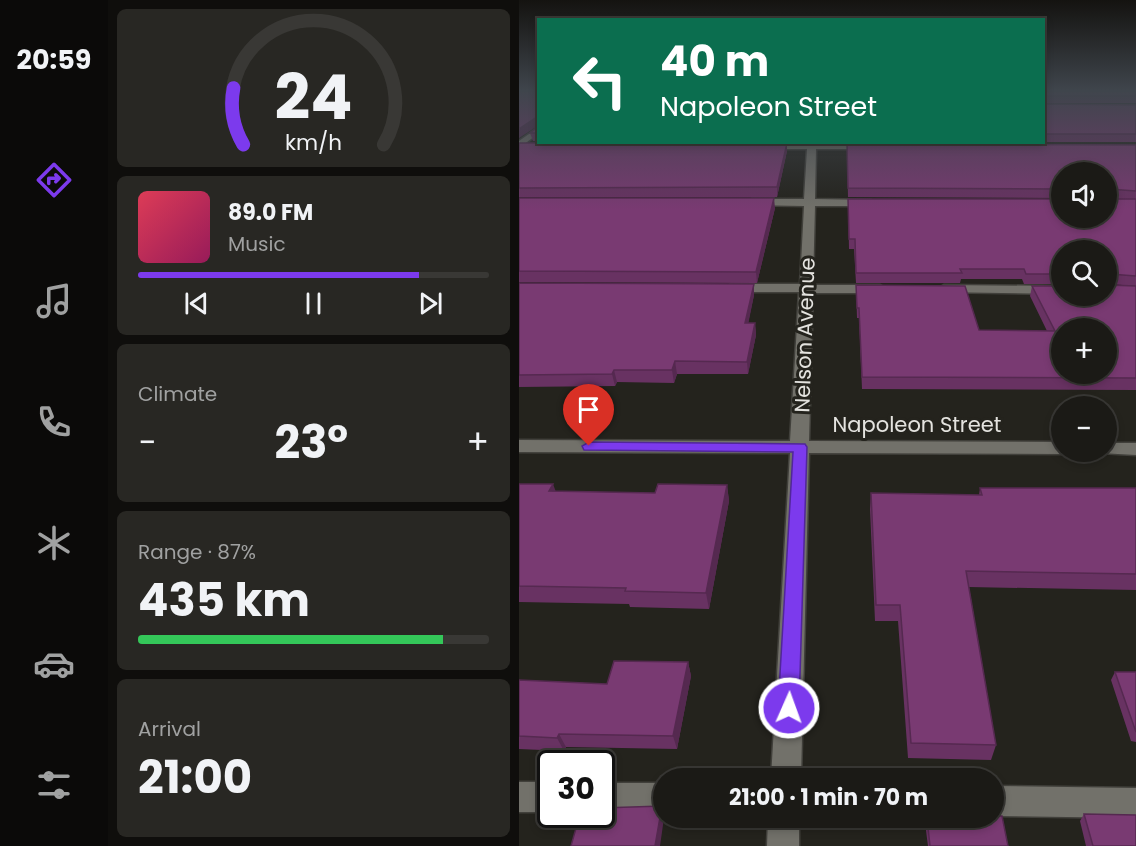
<!DOCTYPE html>
<html lang="en">
<head>
<meta charset="utf-8">
<style>
  :root { --surface:#1b1a16; --page:#282723; --text:#f1f3f6; --muted:#a0a1a1; --line:#393835; --accent:#7c3aed }
  body { margin:0; font-family:Poppins,sans-serif; background:var(--page); color:var(--text); height:100vh; display:flex; flex-direction:column; font-size:22px; white-space:nowrap }
  * { box-sizing:border-box; margin:0 }
  p { font-size:20px; color:var(--muted) }
  .icon { flex:none; width:33px; height:33px; fill:none; stroke:currentColor; stroke-width:2; stroke-linecap:round; stroke-linejoin:round }
  .map { position:relative; flex:1; overflow:hidden }
  .side { display:flex; flex-direction:column; gap:9px; padding:9px; background:#0f0e0c; width:411px }
  .side>* { flex:none }
  .hud { position:absolute; left:18px; top:18px; width:508px; height:126px; border-radius:0px; box-shadow:0 3px 9px #0003,0 0 0 2px var(--line); background:#0b6e4f; color:#fff; overflow:hidden }
  .buttons { position:absolute; left:532px; top:162px; display:grid; gap:12px }
  .buttons a { display:grid; place-items:center; width:66px; height:66px; border-radius:50%; background:var(--surface); box-shadow:0 3px 9px #0003,0 0 0 2px var(--line); font-size:30px }
  .speed { position:absolute; left:18px; top:750px; display:flex; gap:12px; font-size:30px; font-weight:700; text-align:center }
  .speed>* { display:grid; place-content:center; width:78px; height:78px; border-radius:50%; background:var(--surface); box-shadow:0 3px 9px #0003,0 0 0 2px var(--line); line-height:1 }
  .speed .limit { border:3px solid #111; border-radius:9px; background:#fff; color:#111 }
  .pin { position:absolute; display:grid; place-items:center; width:51px; height:51px; color:#fff; margin:-62px -26px; border-radius:50% 50% 50% 0; rotate:-45deg; box-shadow:0 0 6px #0007 }
  .pin .icon { rotate:45deg }
  .me { position:absolute; width:66px; margin:-33px; rotate:2deg; stroke-linejoin:round; filter:drop-shadow(0 0 4px #0008) }
  .turn { display:flex; align-items:center; gap:21px; height:126px; padding:0 24px; font-size:27px }
  .turn .icon { width:78px; height:78px; stroke-width:2.5 }
  .turn b { display:block; font-size:42px; line-height:51px }
  .big { font-size:45px; font-weight:700; line-height:1.1 }
  .side .tile { flex:1; display:flex; flex-direction:column; justify-content:center; gap:9px; min-width:0; padding:0 21px; border-radius:9px; background:var(--page) }
  .side .dial { align-items:center; gap:0 }
  .dial svg { height:156px; overflow:visible; fill:none; stroke:var(--line); stroke-width:7; stroke-linecap:round; text-anchor:middle }
  .dial text { fill:var(--text); stroke:none }
  .song { display:flex; align-items:center; gap:18px }
  .cover { width:72px; height:72px; border-radius:9px; background:linear-gradient(135deg,hsl(350 70% 55%),hsl(330 70% 35%)) }
  .played { height:6px; border-radius:3px; background:linear-gradient(90deg,var(--accent) 80%,var(--line) 80%) }
  .keys { display:flex; justify-content:space-around; direction:ltr }
  .heat { display:flex; justify-content:space-between; align-items:center; font-size:33px; direction:ltr }
  .charge { height:9px; border-radius:4px; background:linear-gradient(90deg,#34c759 87%,var(--line) 0) }
  .trip { position:absolute; left:134px; top:768px; width:351px; height:60px; border-radius:30px; background:var(--surface); box-shadow:0 3px 9px #0003,0 0 0 2px var(--line); font-weight:700; line-height:60px; text-align:center }
  main { display:flex; flex:1; min-height:0 }
  .menu { display:flex; flex-direction:column; width:108px; justify-content:space-around; align-items:center; background:#0b0a09; color:var(--muted) }
  .menu .icon { width:42px; height:42px }
  .menu .selected { color:var(--accent) }
  .menu b { font-size:27px; color:var(--text) }
  .map>svg:first-child { display:block }
</style>
</head>
<body>
<main>
<nav class="menu">
<b>20:59</b>
<svg class="icon selected" aria-label="directions" viewBox="0 0 24 24"><path d="M12 3l9 9-9 9-9-9zM9 14v-3h6M13 9l2 2-2 2"/></svg>
<svg class="icon" aria-label="music" viewBox="0 0 24 24"><path d="M9 18V5l10-2v13"/><circle cx="6" cy="18" r="3"/><circle cx="16" cy="16" r="3"/></svg>
<svg class="icon" aria-label="phone" viewBox="0 0 24 24"><path d="M5 4h4l2 5-3 2q2 4 5 5l2-3 5 2v4C11 20 4 13 5 4z"/></svg>
<svg class="icon" aria-label="climate" viewBox="0 0 24 24"><path d="M12 3v18M4 7l16 10M4 17L20 7"/></svg>
<svg class="icon" aria-label="car" viewBox="0 0 24 24"><path d="M5 17H2v-5l4-1 3-4h7l3 4 3 1v5h-3M9 17h6M6 11h13"/><circle cx="7" cy="17" r="2"/><circle cx="17" cy="17" r="2"/></svg>
<svg class="icon" aria-label="filters" viewBox="0 0 24 24"><path d="M4 7h16M4 17h16"/><circle cx="9" cy="7" r="2"/><circle cx="15" cy="17" r="2"/></svg>
</nav>
<section class="side">
<div class="tile dial"><svg viewBox="0 0 100 80">
<path d="M14 69A42 42 0 1 1 86 69"/>
<path d="M14 69A42 42 0 0 1 9 40" stroke="#7c3aed"/>
<text x="50" y="56" font-size="32" font-weight="700">24</text>
<text x="50" y="72" font-size="11">km/h</text>
</svg></div>
<div class="tile">
<div class="song"><i class="cover"></i><div><b>89.0 FM</b><p>Music</p></div></div>
<div class="played"></div>
<div class="keys"><svg class="icon" aria-label="previous" viewBox="0 0 24 24"><path d="M18 5L8 12l10 7zM5 5v14"/></svg><svg class="icon" aria-label="pause" viewBox="0 0 24 24"><path d="M8 5v14M16 5v14"/></svg><svg class="icon" aria-label="next" viewBox="0 0 24 24"><path d="M6 5l10 7-10 7zM19 5v14"/></svg></div>
</div>
<div class="tile"><p>Climate</p>
<div class="heat"><a>−</a><b class="big">23°</b><a>+</a></div>
</div>
<div class="tile"><p>Range · 87%</p><b class="big">435 km</b><div class="charge"></div></div>
<div class="tile"><p>Arrival</p><b class="big">21:00</b></div>
</section>
<div class="map">
<svg width="617" height="846" viewBox="0 0 617 846">
  <rect width="100%" height="100%" fill="#24231d"/>
  <g fill="none" stroke-linecap="round" stroke-linejoin="round">
    <defs>
      <path id="minor" d="M 20,127 L 20,133 L 0,148 L 0,141 Z
        M 289,142 L 352,143 L 356,146 L 352,149 L 297,149 L 296,199 L 352,200 L 357,203 L 352,206 L 296,206 L 294,285 L 361,285 L 368,289 L 361,293 L 294,293 L 290,441 L 543,442 L 543,452 L 550,452 L 543,454 L 290,453 L 282,778 L 252,778 L 271,453 L 0,452 L 0,440 L 271,441 L 280,292 L 212,292 L 205,288 L 212,284 L 281,284 L 285,206 L 233,205 L 228,202 L 233,199 L 285,199 L 288,149 L 245,149 L 241,146 L 245,143 Z
        M 425,285 L 543,286 L 543,294 L 420,292 L 418,289 Z
        M 588,443 L 617,443 L 617,455 L 581,453 L 580,452 L 588,452 Z
        M 0,782 L 32,782 L 32,812 L 0,812 Z
        M 82,783 L 144,783 L 144,813 L 82,813 Z
        M 474,786 L 617,788 L 617,818 L 474,816 Z
        M 249,818 L 280,818 L 280,846 L 248,846 Z"/>
    </defs>
    <use href="#minor" stroke="#41403b" stroke-width="3"/>
    <use href="#minor" fill="#72716a" fill-rule="evenodd"/>
  </g>
  <path fill="#683262" d="M 525,91 L 617,91 L 617,103 L 525,103 Z
    M 525,104 L 617,105 L 617,142 L 525,142 Z
    M 20,126 L 20,141 L 14,141 L 11,133 Z
    M 0,143 L 268,143 L 268,151 L 258,197 L 0,197 Z
    M 328,144 L 617,145 L 617,286 L 590,284 L 589,285 L 617,286 L 617,390 L 343,389 L 340,318 L 338,318 L 337,285 L 460,330 L 528,331 L 511,296 L 513,286 L 588,296 L 543,250 L 543,284 L 505,284 L 503,279 L 442,279 L 441,283 L 337,283 L 335,249 L 330,249 L 329,199 L 588,218 L 543,172 L 543,198 L 329,197 Z
    M 0,198 L 256,208 L 238,283 L 0,282 Z
    M 0,283 L 235,295 L 229,323 L 236,323 L 237,335 L 229,374 L 158,374 L 155,383 L 98,382 L 96,386 L 0,387 Z
    M 0,484 L 36,492 L 136,493 L 208,485 L 210,501 L 190,609 L 111,607 L 110,604 L 0,602 Z
    M 461,488 L 617,488 L 617,590 L 450,587 L 477,745 L 472,760 L 389,758 L 379,621 L 356,621 L 351,509 L 352,493 L 460,495 Z
    M 169,662 L 172,676 L 158,749 L 47,747 L 45,751 L 0,749 L 0,680 L 88,684 Z
    M 596,672 L 617,672 L 617,742 L 612,741 L 592,680 Z
    M 565,814 L 617,846 L 567,846 L 561,821 Z
    M 407,818 L 474,818 L 489,846 L 409,846 L 406,823 Z"/>
  <path fill="#552950" d="M 18,117 L 20,125 L 0,138 L 0,129 Z
    M 268,143 L 268,151 L 258,197 L 258,187 Z
    M 255,198 L 256,208 L 238,283 L 237,272 Z
    M 235,284 L 235,295 L 227,335 L 226,323 Z
    M 236,323 L 237,335 L 229,374 L 228,362 Z
    M 156,361 L 158,374 L 155,383 L 153,370 Z
    M 95,370 L 98,382 L 96,386 L 93,374 Z
    M 34,484 L 40,500 L 30,491 Z
    M 208,485 L 210,501 L 190,609 L 187,593 Z
    M 169,662 L 172,676 L 158,749 L 154,736 Z
    M 40,734 L 47,747 L 45,751 L 38,738 Z
    M 143,806 L 144,818 L 145,818 L 141,846 L 136,846 Z"/>
  <path fill="#793a72" stroke="#552950" stroke-width="1.5" fill-rule="evenodd" d="M 0,91 L 20,91 L 20,122 L 18,117 L 0,129 Z
    M 525,91 L 617,91 L 617,96 L 526,96 L 525,102 Z
    M 525,104 L 617,105 L 617,134 L 525,134 Z
    M 20,126 L 20,133 L 11,133 Z
    M 0,143 L 268,143 L 258,187 L 0,188 Z
    M 328,144 L 617,145 L 617,191 L 590,189 L 589,199 L 617,199 L 617,276 L 591,274 L 589,285 L 617,286 L 617,378 L 343,377 L 340,308 L 338,308 L 337,285 L 446,286 L 460,330 L 536,331 L 513,286 L 543,286 L 543,296 L 588,296 L 588,250 L 543,250 L 543,274 L 507,274 L 505,269 L 441,269 L 443,273 L 337,273 L 336,239 L 330,239 L 329,199 L 543,199 L 543,218 L 588,218 L 588,172 L 543,172 L 543,189 L 329,188 ZM 543,328 L 588,328 L 588,374 L 543,374 Z
    M 0,198 L 255,198 L 237,272 L 0,271 Z
    M 0,283 L 235,284 L 226,323 L 236,323 L 228,362 L 156,361 L 153,370 L 95,370 L 93,374 L 0,375 Z
    M 0,484 L 34,484 L 30,491 L 136,493 L 139,484 L 208,485 L 187,593 L 106,591 L 107,588 L 0,586 Z
    M 461,488 L 617,488 L 617,574 L 447,571 L 477,745 L 392,743 L 381,605 L 357,605 L 352,493 L 463,495 Z
    M 95,661 L 169,662 L 154,736 L 40,734 L 38,738 L 0,736 L 0,680 L 88,684 Z
    M 596,672 L 617,672 L 617,732 Z
    M 143,806 L 136,846 L 52,846 L 61,814 L 82,814 L 82,808 Z
    M 565,814 L 617,815 L 617,846 L 574,846 Z
    M 474,816 L 483,816 L 489,846 L 411,846 L 408,818 L 474,818 Z"/>
  <linearGradient id="sky" x2="0" y2="1"><stop stop-color="#141310"/><stop offset="0.43" stop-color="#3f454c"/><stop offset="1" stop-color="#3f454c" stop-opacity="0"/></linearGradient>
  <rect width="617" height="210" fill="url(#sky)"/>
  <path fill="#7c3aed" stroke="#51269a" stroke-width="1.5" d="M 70,442 L 286,444 L 288,447 L 280,708 L 277,715 L 270,718 L 262,715 L 259,708 L 274,452 L 65,450 L 63,446 Z"/>
  <g text-anchor="middle" stroke-width="6" stroke-linejoin="round" paint-order="stroke">
    <g font-size="21" fill="#e4e3df" stroke="#24231d">
      <text transform="translate(286 335) rotate(-88)" y="7">Nelson Avenue</text>
      <text x="398" y="432">Napoleon Street</text>
    </g>
  </g>
</svg>
<div class="buttons">
<a><svg class="icon" aria-label="sound" viewBox="0 0 24 24"><path d="M4 9h4l5-4v14l-5-4H4zM17 9q2 3 0 6"/></svg></a>
<a><svg class="icon" aria-label="search" viewBox="0 0 24 24"><circle cx="10" cy="10" r="6"/><path d="M15 15l6 6"/></svg></a>
<a>+</a>
<a>−</a>
</div>
<div class="speed"><div class="limit">30</div></div>
<div class="pin" style="left:70px;top:446px;background:#d93025"><svg class="icon" aria-label="arrive" viewBox="0 0 24 24"><path d="M6 21V4h12l-3 4 3 4H6"/></svg></div>
<svg class="me" style="left:270px;top:708px" viewBox="-20 -20 40 40"><circle r="17" fill="#7c3aed" stroke="#fff" stroke-width="3"/><path d="M0-11L8 9 0 5-8 9z" fill="#fff"/></svg>
<div class="trip">21:00 · 1 min · 70 m</div>
<div class="hud">
<div class="turn"><svg class="icon" aria-label="left" viewBox="0 0 24 24"><path d="M17 20v-9H6M10 6l-5 5 5 5"/></svg><div><b>40 m</b>Napoleon Street</div></div>
</div>
</div>
</main>
</body>
</html>
